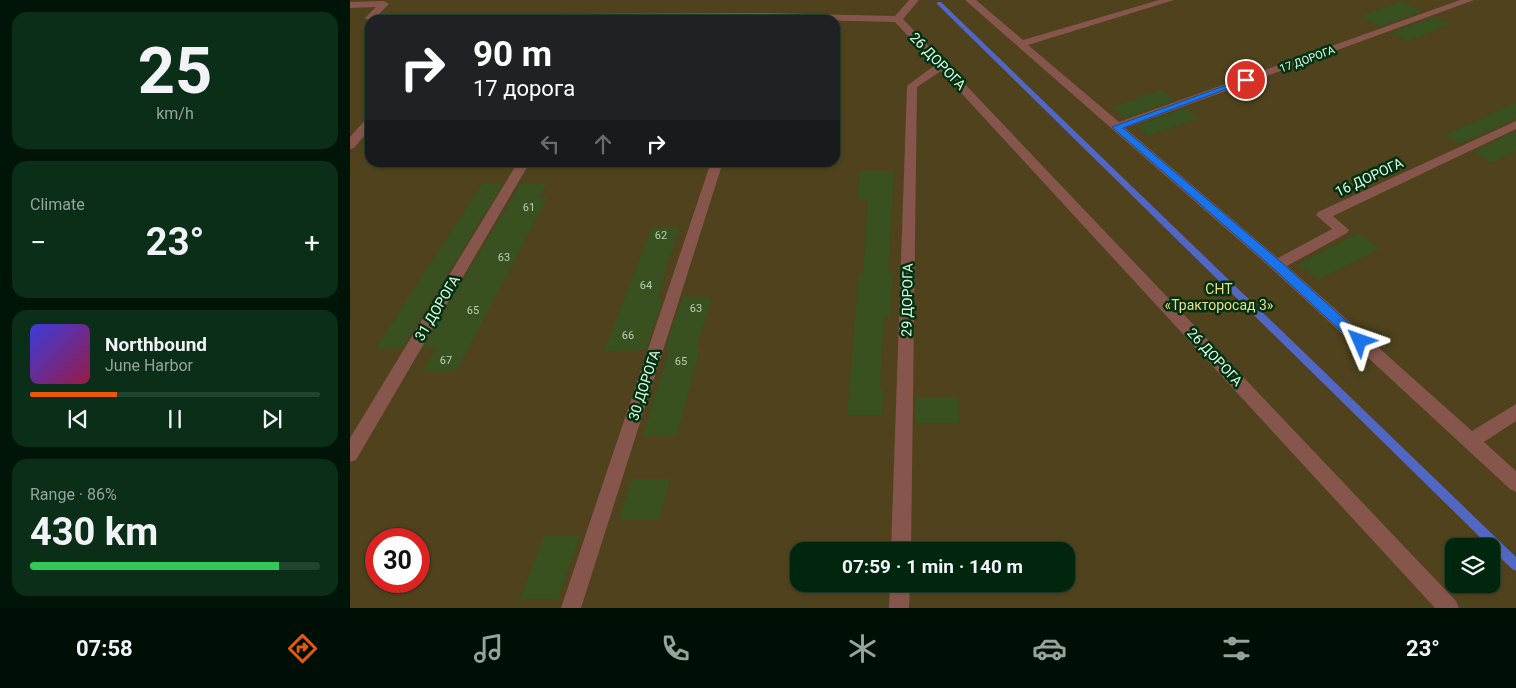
<!DOCTYPE html>
<html lang="en">
<head>
<meta charset="utf-8">
<style>
  :root { --surface:#00260e; --page:#0a2e17; --text:#f1f3f6; --muted:#95a59e; --line:#22432e; --accent:#ea580c }
  body { margin:0; font-family:Roboto,sans-serif; background:var(--page); color:var(--text); height:100vh; display:flex; flex-direction:column; font-size:19px; white-space:nowrap }
  * { box-sizing:border-box; margin:0 }
  p { font-size:16px; color:var(--muted) }
  .icon { flex:none; width:28px; height:28px; fill:none; stroke:currentColor; stroke-width:2; stroke-linecap:round; stroke-linejoin:round }
  .map { position:relative; flex:1; overflow:hidden }
  .drawer { display:flex; flex-direction:column; gap:12px; padding:12px; background:#001508; width:350px }
  .drawer>* { flex:none }
  .guide { position:absolute; left:15px; top:15px; width:475px; height:152px; border-radius:15px; box-shadow:0 1px 4px #0004,0 0 0 1px var(--line); background:#202124; color:#fff; overflow:hidden }
  .buttons { position:absolute; left:1095px; top:538px; display:grid; gap:10px }
  .buttons a { display:grid; place-items:center; width:55px; height:55px; border-radius:10px; background:var(--surface); box-shadow:0 1px 4px #0004,0 0 0 1px var(--line); font-size:25px }
  .speed { position:absolute; left:15px; top:528px; display:flex; gap:10px; font-size:25px; font-weight:700; text-align:center }
  .speed>* { display:grid; place-content:center; width:65px; height:65px; border-radius:50%; background:var(--surface); box-shadow:0 1px 4px #0004,0 0 0 1px var(--line); line-height:1 }
  .speed .limit { border:8px solid #d22; background:#fff; color:#111 }
  .pin { position:absolute; display:grid; place-items:center; width:42px; height:42px; color:#fff; margin:-21px; border:2px solid #fff; border-radius:50%; box-shadow:0 1px 5px #0007 }
  .me { position:absolute; width:55px; margin:-28px; rotate:313deg; stroke-linejoin:round; filter:drop-shadow(0 0 4px #0008) }
  .turn { display:flex; align-items:center; gap:18px; height:105px; padding:0 25px; font-size:22px }
  .turn .icon { width:65px; height:65px; stroke-width:2.5 }
  .turn b { display:block; font-size:35px; line-height:42px }
  .lanes { display:flex; align-items:center; height:48px; padding:0 25px; background:#0003; justify-content:center; gap:25px; direction:ltr }
  .lanes .off { opacity:.35 }
  .big { font-size:38px; font-weight:700; line-height:1.1 }
  .drawer .tile { flex:1; display:flex; flex-direction:column; justify-content:center; gap:8px; min-width:0; padding:0 18px; border-radius:15px; background:var(--page) }
  .drawer .dial { align-items:center; gap:0 }
  .dial b { font-size:65px; line-height:1 }
  .song { display:flex; align-items:center; gap:15px }
  .cover { width:60px; height:60px; border-radius:8px; background:linear-gradient(135deg,hsl(240 70% 55%),hsl(340 70% 35%)) }
  .played { height:5px; border-radius:2px; background:linear-gradient(90deg,var(--accent) 30%,var(--line) 30%) }
  .keys { display:flex; justify-content:space-around; direction:ltr }
  .heat { display:flex; justify-content:space-between; align-items:center; font-size:28px; direction:ltr }
  .charge { height:8px; border-radius:4px; background:linear-gradient(90deg,#34c759 86%,var(--line) 0) }
  .trip { position:absolute; left:440px; top:542px; width:285px; height:50px; border-radius:15px; background:var(--surface); box-shadow:0 1px 4px #0004,0 0 0 1px var(--line); font-weight:700; line-height:50px; text-align:center }
  .dock { display:flex; height:80px; justify-content:space-around; align-items:center; background:#000f06; color:var(--muted) }
  .dock .icon { width:35px; height:35px }
  .dock .current { color:var(--accent) }
  .dock b { font-size:22px; color:var(--text) }
  main { display:flex; flex:1; min-height:0 }
  .map>svg:first-child { display:block }
</style>
</head>
<body>
<main>
<section class="drawer">
<div class="tile dial"><b>25</b><p>km/h</p></div>
<div class="tile"><p>Climate</p>
<div class="heat"><a>−</a><b class="big">23°</b><a>+</a></div>
</div>
<div class="tile">
<div class="song"><i class="cover"></i><div><b>Northbound</b><p>June Harbor</p></div></div>
<div class="played"></div>
<div class="keys"><svg class="icon" aria-label="previous" viewBox="0 0 24 24"><path d="M18 5L8 12l10 7zM5 5v14"/></svg><svg class="icon" aria-label="pause" viewBox="0 0 24 24"><path d="M8 5v14M16 5v14"/></svg><svg class="icon" aria-label="next" viewBox="0 0 24 24"><path d="M6 5l10 7-10 7zM19 5v14"/></svg></div>
</div>
<div class="tile"><p>Range · 86%</p><b class="big">430 km</b><div class="charge"></div></div>
</section>
<div class="map">
<svg width="1166" height="608" viewBox="0 0 1166 608">
  <rect width="100%" height="100%" fill="#003212"/>
  <path fill="#4f421d" fill-rule="evenodd" d="M 0,0 L 1166,0 L 1166,608 L 0,608 ZM 20,20 L 485,20 L 485,162 L 20,162 ZM 26,539 L 69,539 L 69,581 L 26,581 ZM 1104,546 L 1141,546 L 1141,584 L 1104,584 ZM 449,551 L 716,551 L 716,584 L 449,584 Z"/>
  <g fill="none" stroke-linecap="round" stroke-linejoin="round">
    <path fill="#5267c4" fill-rule="evenodd" d="M 587,2 L 591,2 L 1166,557 L 1166,571 L 1162,569 L 1141,549 L 1141,546 L 1139,546 L 587,4 Z"/>
  </g>
  <path fill="#395020" d="M 1052,1 L 1073,11 L 1030,27 L 1010,16 Z
    M 1084,17 L 1101,24 L 1057,41 L 1041,32 Z
    M 812,90 L 825,100 L 776,118 L 763,107 Z
    M 1166,102 L 1166,119 L 1110,144 L 1095,135 Z
    M 835,108 L 849,118 L 798,136 L 786,126 Z
    M 1166,131 L 1166,151 L 1142,163 L 1123,152 Z
    M 510,171 L 544,171 L 538,273 L 543,273 L 540,318 L 534,318 L 530,389 L 534,389 L 532,415 L 497,415 L 509,273 L 513,273 L 518,200 L 507,200 Z
    M 197,183 L 190,197 L 198,197 L 106,372 L 72,372 L 86,348 L 73,348 L 170,184 Z
    M 132,184 L 153,184 L 52,348 L 25,349 Z
    M 302,227 L 330,227 L 314,273 L 316,273 L 307,298 L 313,298 L 296,350 L 254,351 Z
    M 1009,233 L 1030,249 L 967,280 L 948,264 Z
    M 332,298 L 362,298 L 346,349 L 350,349 L 327,436 L 293,436 L 319,350 L 315,350 Z
    M 565,397 L 608,397 L 609,423 L 565,423 Z
    M 282,479 L 320,479 L 309,520 L 269,520 Z
    M 194,536 L 230,536 L 208,599 L 170,599 Z"/>
  <g fill="none" stroke-linecap="round" stroke-linejoin="round">
    <path fill="#86564d" fill-rule="evenodd" d="M 559,0 L 569,0 L 553,19 L 1106,601 L 1109,608 L 1085,608 L 591,71 L 567,87 L 561,551 L 541,551 L 557,86 L 585,65 L 545,22 L 415,19 L 20,21 L 15,18 L 26,7 L 0,8 L 0,2 L 34,1 L 39,4 L 28,15 L 415,13 L 545,16 Z
      M 615,0 L 626,0 L 673,40 L 809,0 L 824,0 L 678,45 L 769,122 L 1110,0 L 1124,0 L 775,128 L 928,258 L 982,229 L 966,215 L 968,212 L 1166,121 L 1166,129 L 983,216 L 999,230 L 997,233 L 937,266 L 1122,431 L 1166,404 L 1166,421 L 1134,442 L 1166,471 L 1166,492 L 1160,489 L 922,269 Z
      M 20,118 L 20,129 L 4,148 L 0,149 L 0,137 L 16,119 Z
      M 168,162 L 180,162 L 6,460 L 0,462 L 0,438 Z
      M 361,162 L 373,162 L 231,608 L 211,608 Z
      M 540,584 L 560,584 L 559,608 L 539,608 Z"/>
  </g>
  <path fill="#1a73e8" stroke="#114b97" d="M 893,79 L 900,80 L 773,128 L 931,262 L 1014,337 L 1016,341 L 1014,344 L 1005,344 L 923,268 L 762,127 Z"/>
  <g text-anchor="middle" stroke-width="5" stroke-linejoin="round" paint-order="stroke">
    <g font-size="11" fill="#e2fce7" stroke="#003212">
      <text transform="translate(957 59) rotate(-20)" y="4">17 ДОРОГА</text>
    </g>
    <g font-size="11" fill="#b8d1b5">
      <text x="179" y="211">61</text>
      <text x="311" y="239">62</text>
      <text x="154" y="261">63</text>
      <text x="296" y="289">64</text>
      <text x="346" y="312">63</text>
      <text x="123" y="314">65</text>
      <text x="278" y="339">66</text>
      <text x="96" y="364">67</text>
      <text x="331" y="365">65</text>
    </g>
    <g font-size="14" fill="#e2fce7" stroke="#003212">
      <text transform="translate(588 61) rotate(46)" y="5">26 ДОРОГА</text>
      <text transform="translate(1019 177) rotate(-25)" y="5">16 ДОРОГА</text>
      <text transform="translate(557 300) rotate(-89)" y="5">29 ДОРОГА</text>
      <text transform="translate(87 308) rotate(-59)" y="5">31 ДОРОГА</text>
      <text transform="translate(865 357) rotate(47)" y="5">26 ДОРОГА</text>
      <text transform="translate(294 385) rotate(-72)" y="5">30 ДОРОГА</text>
    </g>
    <g font-size="14" fill="#f7da89" stroke="#003212">
      <text x="869" y="294">СНТ<tspan x="869" dy="16">«Тракторосад 3»</tspan></text>
    </g>
  </g>
</svg>
<div class="buttons">
<a><svg class="icon" aria-label="layers" viewBox="0 0 24 24"><path d="M12 4l9 5-9 5-9-5zM3 14l9 5 9-5"/></svg></a>
</div>
<div class="speed"><div class="limit">30</div></div>
<div class="pin" style="left:896px;top:80px;background:#d93025"><svg class="icon" aria-label="arrive" viewBox="0 0 24 24"><path d="M6 21V4h12l-3 4 3 4H6"/></svg></div>
<svg class="me" style="left:1010px;top:341px" viewBox="-20 -20 40 40"><path d="M0-17L14 15 0 8-14 15z" fill="#1a73e8" stroke="#fff" stroke-width="4"/></svg>
<div class="trip">07:59 · 1 min · 140 m</div>
<div class="guide">
<div class="turn"><svg class="icon" aria-label="right" viewBox="0 0 24 24"><path d="M7 20v-9h11M14 6l5 5-5 5"/></svg><div><b>90 m</b>17 дорога</div></div>
<div class="lanes"><svg class="icon off" aria-label="left" viewBox="0 0 24 24"><path d="M17 20v-9H6M10 6l-5 5 5 5"/></svg><svg class="icon off" aria-label="ahead" viewBox="0 0 24 24"><path d="M12 20V5M6 11l6-6 6 6"/></svg><svg class="icon" aria-label="right" viewBox="0 0 24 24"><path d="M7 20v-9h11M14 6l5 5-5 5"/></svg></div>
</div>
</div>
</main>
<nav class="dock">
<b>07:58</b>
<svg class="icon current" aria-label="directions" viewBox="0 0 24 24"><path d="M12 3l9 9-9 9-9-9zM9 14v-3h6M13 9l2 2-2 2"/></svg>
<svg class="icon" aria-label="music" viewBox="0 0 24 24"><path d="M9 18V5l10-2v13"/><circle cx="6" cy="18" r="3"/><circle cx="16" cy="16" r="3"/></svg>
<svg class="icon" aria-label="phone" viewBox="0 0 24 24"><path d="M5 4h4l2 5-3 2q2 4 5 5l2-3 5 2v4C11 20 4 13 5 4z"/></svg>
<svg class="icon" aria-label="climate" viewBox="0 0 24 24"><path d="M12 3v18M4 7l16 10M4 17L20 7"/></svg>
<svg class="icon" aria-label="car" viewBox="0 0 24 24"><path d="M5 17H2v-5l4-1 3-4h7l3 4 3 1v5h-3M9 17h6M6 11h13"/><circle cx="7" cy="17" r="2"/><circle cx="17" cy="17" r="2"/></svg>
<svg class="icon" aria-label="filters" viewBox="0 0 24 24"><path d="M4 7h16M4 17h16"/><circle cx="9" cy="7" r="2"/><circle cx="15" cy="17" r="2"/></svg>
<b>23°</b>
</nav>
</body>
</html>
